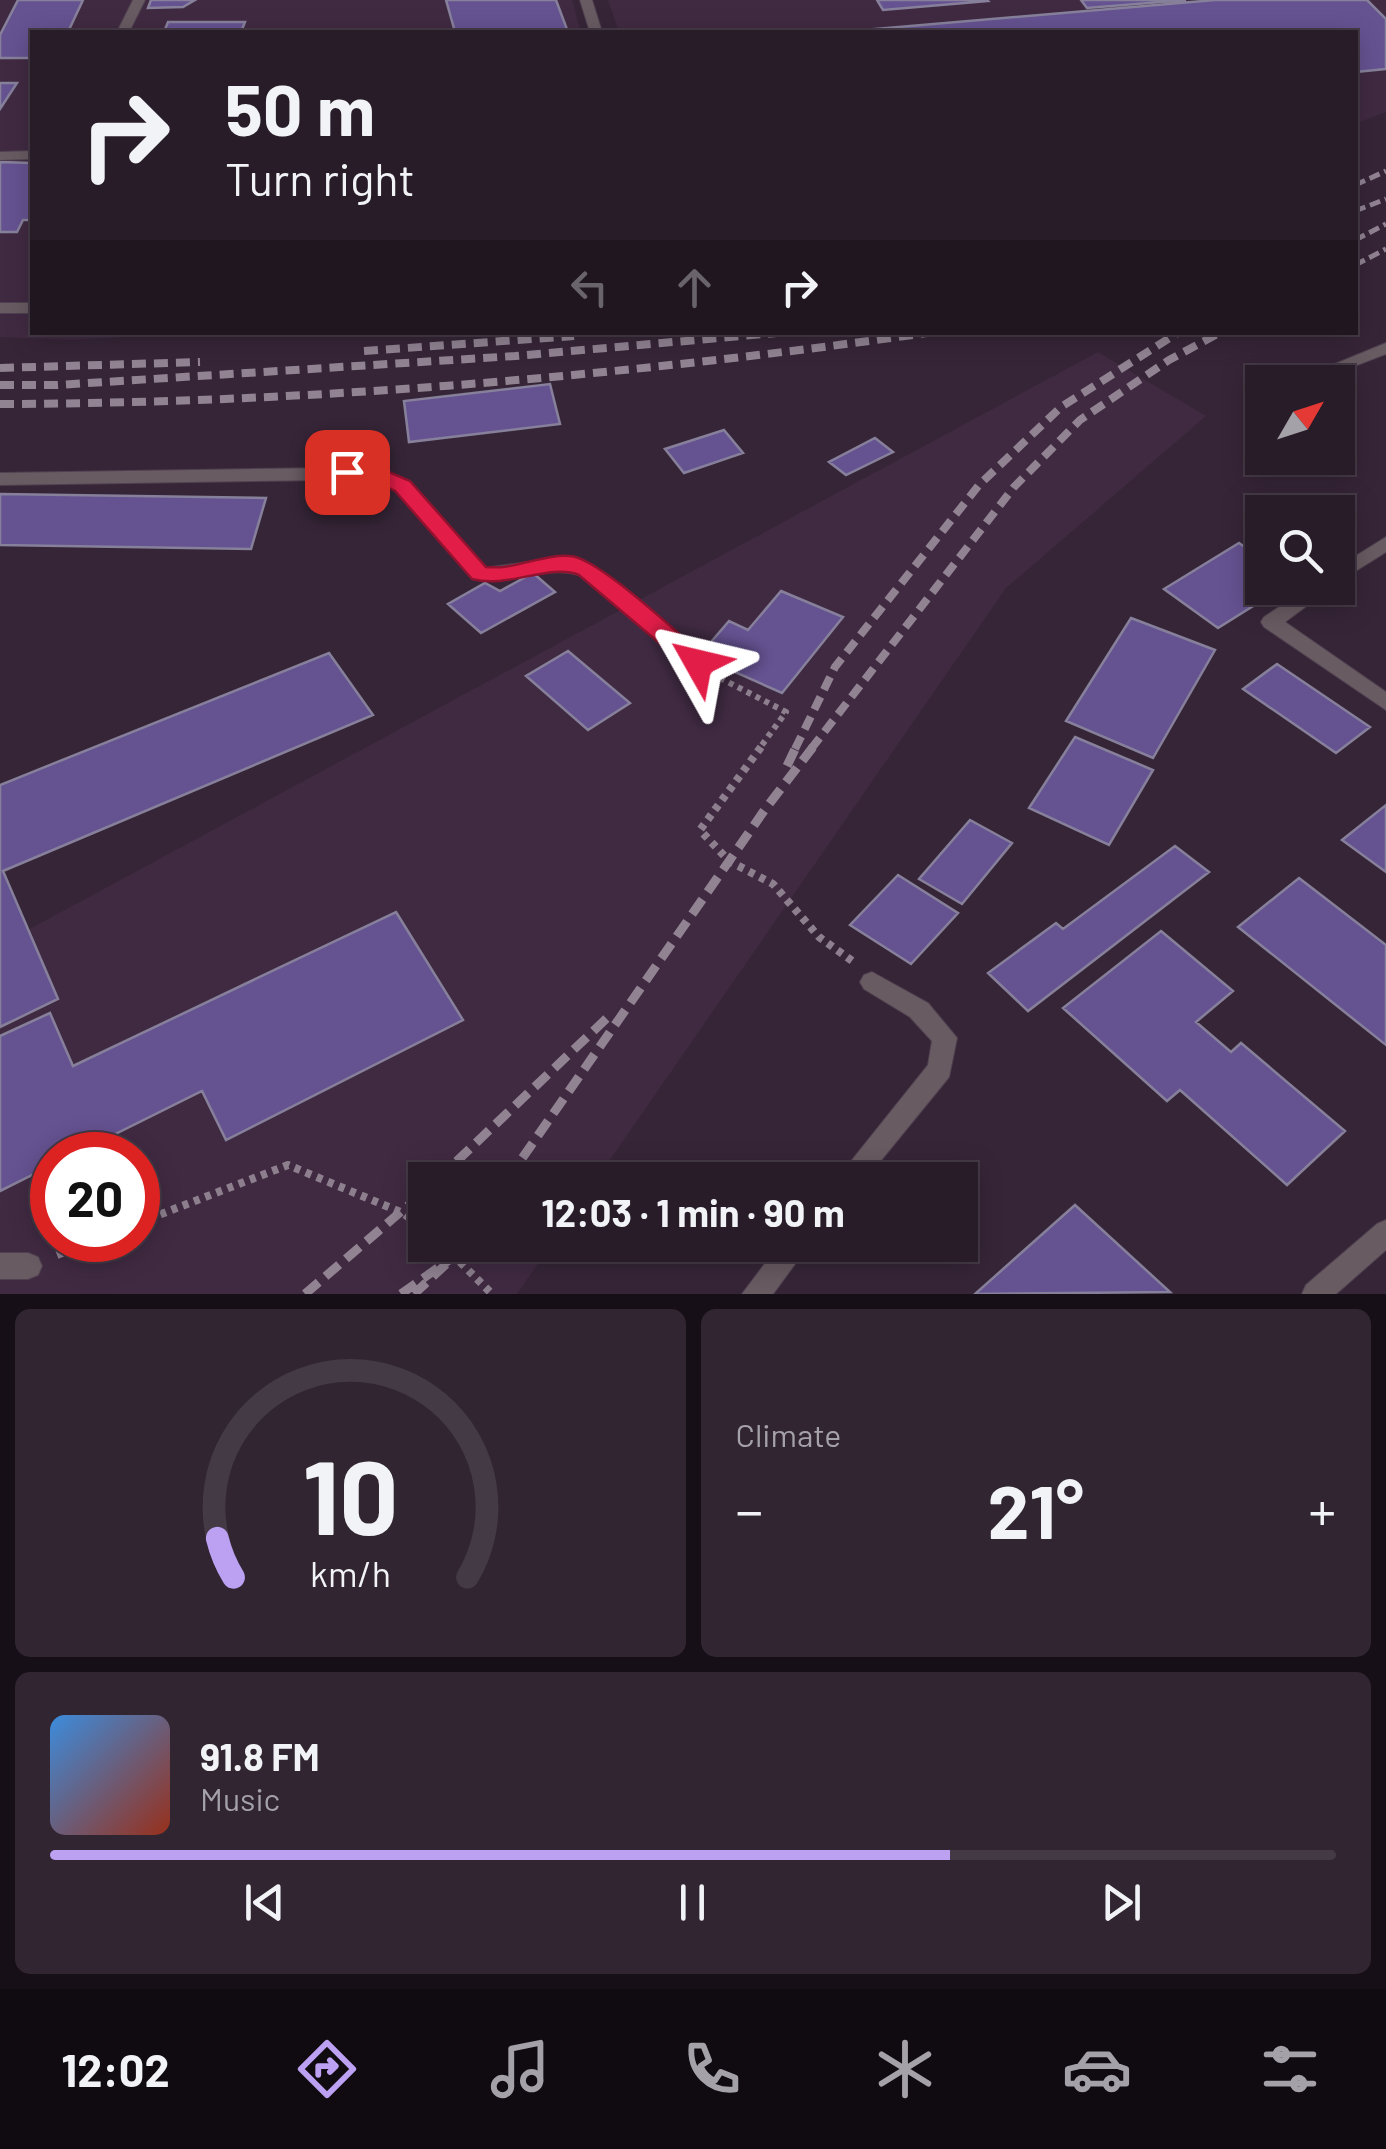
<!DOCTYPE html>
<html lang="en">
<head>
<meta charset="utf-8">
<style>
  :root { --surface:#281c29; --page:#302531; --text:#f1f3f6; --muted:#a5a1a8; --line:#443a46; --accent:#bca0f2 }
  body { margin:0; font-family:Barlow,sans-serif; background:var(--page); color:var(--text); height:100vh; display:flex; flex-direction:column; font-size:38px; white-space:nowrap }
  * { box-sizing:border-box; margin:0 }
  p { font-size:32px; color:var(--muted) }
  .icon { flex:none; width:55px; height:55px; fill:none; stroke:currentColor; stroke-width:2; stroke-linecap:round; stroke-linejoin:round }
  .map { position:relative; height:1294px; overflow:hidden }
  .panel { display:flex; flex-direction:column; gap:15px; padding:15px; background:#160f17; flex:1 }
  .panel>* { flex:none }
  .hud { position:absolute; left:30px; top:30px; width:1328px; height:305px; border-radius:0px; box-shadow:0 5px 25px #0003,0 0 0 2px var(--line); background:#281c29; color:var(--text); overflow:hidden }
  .needle { width:65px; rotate:51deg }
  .controls { position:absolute; left:1245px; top:365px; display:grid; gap:20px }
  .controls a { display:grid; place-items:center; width:110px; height:110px; border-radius:0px; background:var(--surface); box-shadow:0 5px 25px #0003,0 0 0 2px var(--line); font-size:50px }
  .speed { position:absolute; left:30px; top:1132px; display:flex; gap:20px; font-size:50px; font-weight:700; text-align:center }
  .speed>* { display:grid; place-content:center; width:130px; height:130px; border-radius:50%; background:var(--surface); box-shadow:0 5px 25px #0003,0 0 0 2px var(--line); line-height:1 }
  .speed .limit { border:15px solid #d22; background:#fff; color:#111 }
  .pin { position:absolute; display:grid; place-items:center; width:85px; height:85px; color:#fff; margin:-42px; border-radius:20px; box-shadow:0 5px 15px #0006 }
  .me { position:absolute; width:110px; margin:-55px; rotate:307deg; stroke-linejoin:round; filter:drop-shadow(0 0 8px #0008) }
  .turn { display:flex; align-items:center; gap:35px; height:210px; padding:0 30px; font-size:45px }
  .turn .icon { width:130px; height:130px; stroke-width:2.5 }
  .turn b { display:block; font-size:70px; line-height:85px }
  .lanes { display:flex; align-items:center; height:95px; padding:0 30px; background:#0003; justify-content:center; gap:50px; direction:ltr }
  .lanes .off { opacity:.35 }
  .big { font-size:75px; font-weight:700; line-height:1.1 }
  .panel .card { flex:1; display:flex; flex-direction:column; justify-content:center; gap:15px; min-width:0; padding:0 35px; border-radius:15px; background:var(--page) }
  .panel .dial { align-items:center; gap:0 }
  .dial svg { height:260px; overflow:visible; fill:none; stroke:var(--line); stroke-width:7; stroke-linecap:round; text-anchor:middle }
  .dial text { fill:var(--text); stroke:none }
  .song { display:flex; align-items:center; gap:30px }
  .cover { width:120px; height:120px; border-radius:15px; background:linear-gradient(135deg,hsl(210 70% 55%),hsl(10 70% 35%)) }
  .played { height:10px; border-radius:5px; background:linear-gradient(90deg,var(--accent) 70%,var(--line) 70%) }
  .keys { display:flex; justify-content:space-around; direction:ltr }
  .heat { display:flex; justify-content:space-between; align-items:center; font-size:55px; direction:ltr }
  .panel .tiles { flex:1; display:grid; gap:15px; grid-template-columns:1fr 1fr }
  .card:last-child { grid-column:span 2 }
  .trip { position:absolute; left:408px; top:1162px; width:570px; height:100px; border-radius:0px; background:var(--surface); box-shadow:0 5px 25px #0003,0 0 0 2px var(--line); font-weight:700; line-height:100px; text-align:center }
  .menu { display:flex; height:160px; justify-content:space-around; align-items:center; background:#100b10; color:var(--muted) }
  .menu .icon { width:70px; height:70px }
  .menu .selected { color:var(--accent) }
  .menu b { font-size:45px; color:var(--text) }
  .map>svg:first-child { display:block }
</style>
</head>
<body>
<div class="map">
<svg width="1386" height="1294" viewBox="0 0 1386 1294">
  <rect width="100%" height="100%" fill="#362537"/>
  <path fill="#402a42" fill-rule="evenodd" d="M 0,0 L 572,0 L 581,32 L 32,32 L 32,332 L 187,333 L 73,340 L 0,337 Z
    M 608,0 L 1386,0 L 1386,112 L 1355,124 L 1355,32 L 619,32 Z
    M 1098,352 L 1206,416 L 1006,588 L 596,1180 L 425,1180 L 425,1245 L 551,1245 L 517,1294 L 0,1294 L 0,945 ZM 52,1155 L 138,1155 L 138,1240 L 52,1240 Z"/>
  <path fill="#655291" stroke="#87809b" stroke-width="2.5" d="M 18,0 L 83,0 L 68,32 L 32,32 L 32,58 L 0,58 L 0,35 Z
    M 151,0 L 195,0 L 183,7 L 148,8 Z
    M 446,0 L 556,0 L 568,32 L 455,32 Z
    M 877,0 L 987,0 L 988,1 L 883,10 Z
    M 1081,0 L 1186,0 L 1087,8 Z
    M 1215,0 L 1367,0 L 1386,19 L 1386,69 L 1355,72 L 1355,32 L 840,32 Z
    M 168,22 L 245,22 L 241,32 L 164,32 Z
    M 0,83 L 17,83 L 0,109 Z
    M 0,162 L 32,163 L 32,220 L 23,220 L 17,232 L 0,232 Z
    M 550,384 L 560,424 L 409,442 L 404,401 Z
    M 724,430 L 743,453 L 684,473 L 665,449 Z
    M 875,438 L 893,452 L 846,475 L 829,462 Z
    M 0,494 L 266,498 L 251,549 L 0,545 Z
    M 1239,543 L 1262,559 L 1262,588 L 1282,588 L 1218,628 L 1164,589 Z
    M 533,573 L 555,592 L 481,633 L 448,604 L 485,583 L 500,591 Z
    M 781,591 L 843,617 L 782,693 L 699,656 L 729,621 L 748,630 Z
    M 1131,618 L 1215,650 L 1153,758 L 1066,721 Z
    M 568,651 L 630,703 L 588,730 L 526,676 Z
    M 329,653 L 373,715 L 3,871 L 58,999 L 0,1027 L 0,785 Z
    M 1277,664 L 1370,727 L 1336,753 L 1243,689 Z
    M 1075,737 L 1153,770 L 1109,845 L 1029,808 Z
    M 1386,805 L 1386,872 L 1342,840 Z
    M 970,820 L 1012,843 L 962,904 L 919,879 Z
    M 1175,846 L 1209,872 L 1028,1011 L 988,973 L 1056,923 L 1063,929 Z
    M 898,875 L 958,913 L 911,964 L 850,925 Z
    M 1299,878 L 1386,945 L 1386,1045 L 1238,927 Z
    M 396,912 L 463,1020 L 226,1140 L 202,1091 L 73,1155 L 52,1155 L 52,1165 L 0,1191 L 0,1036 L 50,1013 L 73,1066 Z
    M 1161,931 L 1233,991 L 1196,1022 L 1231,1052 L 1241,1043 L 1345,1131 L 1287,1185 L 1180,1090 L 1167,1101 L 1063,1008 Z
    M 1075,1205 L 1170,1292 L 975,1294 Z"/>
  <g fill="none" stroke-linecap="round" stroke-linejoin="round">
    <defs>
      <path id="service" d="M 133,0 L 145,0 L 129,32 L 117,32 Z
        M 580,0 L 592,0 L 602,32 L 590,32 Z
        M 32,151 L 32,159 L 0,160 L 0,152 Z
        M 0,303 L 32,303 L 32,313 L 0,313 Z
        M 1386,343 L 1386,354 L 1313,382 L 1291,382 Z
        M 368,463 L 408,482 L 484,568 L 559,558 L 593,565 L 705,658 L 708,663 L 705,668 L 691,668 L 579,575 C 543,565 508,587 472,579 L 396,490 L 366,475 L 326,480 L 0,485 L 0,473 L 326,468 Z
        M 1386,537 L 1386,552 L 1338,582 L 1338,567 Z
        M 1308,588 L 1331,588 L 1285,622 L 1386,692 L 1386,710 L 1264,627 L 1261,622 L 1264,617 Z
        M 872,972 L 928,1003 L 957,1038 L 949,1077 L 865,1180 L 836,1180 L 928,1065 L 932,1041 L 910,1017 L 864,989 L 860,982 L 864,975 Z
        M 1386,1220 L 1386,1250 L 1336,1294 L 1302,1294 L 1306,1285 L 1377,1224 Z
        M 779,1245 L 809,1245 L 773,1294 L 742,1294 Z
        M 0,1253 L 28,1253 L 38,1257 L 42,1266 L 38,1275 L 28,1279 L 0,1279 Z"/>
    </defs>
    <use href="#service" stroke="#504051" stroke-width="2"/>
    <path stroke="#8d7f8e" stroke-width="6" stroke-dasharray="5 5" stroke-linecap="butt" d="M 720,678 L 786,712 L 759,749"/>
    <path stroke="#8d7f8e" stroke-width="8" stroke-dasharray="6 6" stroke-linecap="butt" d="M 761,747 L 700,830 L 729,861 L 773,884 L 819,937 L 855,963
      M 138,1223 L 288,1165 L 403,1213 L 425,1230
      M 443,1245 L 492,1294
      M 57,1255 L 95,1240"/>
    <use href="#service" fill="#685b61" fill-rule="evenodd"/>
    <path stroke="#918392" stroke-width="5" stroke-dasharray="11 5" stroke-linecap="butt" d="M 1355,185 L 1386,171
      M 1355,211 L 1386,199
      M 1355,240 L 1386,224
      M 1355,265 L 1386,249"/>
    <path stroke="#918392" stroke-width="8" stroke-dasharray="14 8" stroke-linecap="butt" d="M 364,351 L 574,336
      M 0,368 L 200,362
      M 0,385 L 57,385 L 515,356 L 787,332
      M 0,404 C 314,403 623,376 934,332
      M 795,749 L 835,667 L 979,485 L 1061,407 L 1179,332
      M 811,749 L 1014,487 L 1080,420 L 1169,360 L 1221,332"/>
    <path stroke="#918392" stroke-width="9" stroke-dasharray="18 9" stroke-linecap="butt" d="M 787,766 L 796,747
      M 437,1180 L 607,1018
      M 507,1180 L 766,808 L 813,747
      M 305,1294 L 425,1191
      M 401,1294 L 456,1255 L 414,1294"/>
  </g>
  <path fill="#e11d48" stroke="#92132f" stroke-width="2.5" d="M 368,463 L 410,481 L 486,567 C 515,570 542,554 570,556 C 598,557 681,637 706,657 L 710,663 L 706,669 L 690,669 L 579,575 C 549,563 508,589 472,579 L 395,491 L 365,476 L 347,478 L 337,472 L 340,467 Z"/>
</svg>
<div class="controls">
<a><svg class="needle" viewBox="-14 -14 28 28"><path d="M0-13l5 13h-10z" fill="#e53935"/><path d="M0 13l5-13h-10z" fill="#a5a1a8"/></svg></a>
<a><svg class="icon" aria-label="search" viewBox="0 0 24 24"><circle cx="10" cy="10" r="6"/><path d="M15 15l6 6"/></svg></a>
</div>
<div class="speed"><div class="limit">20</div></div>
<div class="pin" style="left:347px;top:472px;background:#d93025"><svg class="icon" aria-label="arrive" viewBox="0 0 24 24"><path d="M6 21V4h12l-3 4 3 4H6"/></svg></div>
<svg class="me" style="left:698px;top:663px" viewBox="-20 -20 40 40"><path d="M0-17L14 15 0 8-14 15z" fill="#e11d48" stroke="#fff" stroke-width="4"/></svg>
<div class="trip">12:03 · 1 min · 90 m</div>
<div class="hud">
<div class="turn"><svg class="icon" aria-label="right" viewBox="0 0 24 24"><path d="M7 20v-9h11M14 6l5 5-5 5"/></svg><div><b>50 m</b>Turn right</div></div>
<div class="lanes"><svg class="icon off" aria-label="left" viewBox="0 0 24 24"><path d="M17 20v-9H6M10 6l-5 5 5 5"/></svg><svg class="icon off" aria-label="ahead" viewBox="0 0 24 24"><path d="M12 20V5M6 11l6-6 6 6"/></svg><svg class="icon" aria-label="right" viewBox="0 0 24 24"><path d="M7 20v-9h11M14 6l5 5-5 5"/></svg></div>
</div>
</div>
<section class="panel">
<div class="tiles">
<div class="card dial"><svg viewBox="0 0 100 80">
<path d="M14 69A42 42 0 1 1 86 69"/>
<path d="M14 69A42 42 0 0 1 9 57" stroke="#bca0f2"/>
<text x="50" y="56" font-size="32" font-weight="700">10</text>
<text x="50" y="72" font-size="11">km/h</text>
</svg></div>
<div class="card"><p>Climate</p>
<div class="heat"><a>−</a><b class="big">21°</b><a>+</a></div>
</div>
<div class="card">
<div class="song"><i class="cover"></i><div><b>91.8 FM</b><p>Music</p></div></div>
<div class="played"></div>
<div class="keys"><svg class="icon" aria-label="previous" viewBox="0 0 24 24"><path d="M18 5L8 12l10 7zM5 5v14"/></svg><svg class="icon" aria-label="pause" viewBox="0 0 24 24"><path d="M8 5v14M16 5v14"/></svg><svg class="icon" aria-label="next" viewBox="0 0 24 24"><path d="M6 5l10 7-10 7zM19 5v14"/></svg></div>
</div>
</div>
</section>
<nav class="menu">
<b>12:02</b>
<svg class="icon selected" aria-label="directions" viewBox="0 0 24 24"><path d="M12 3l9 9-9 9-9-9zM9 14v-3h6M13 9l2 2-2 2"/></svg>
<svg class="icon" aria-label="music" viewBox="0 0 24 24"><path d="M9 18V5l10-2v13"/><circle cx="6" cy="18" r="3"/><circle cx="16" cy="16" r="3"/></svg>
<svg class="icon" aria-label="phone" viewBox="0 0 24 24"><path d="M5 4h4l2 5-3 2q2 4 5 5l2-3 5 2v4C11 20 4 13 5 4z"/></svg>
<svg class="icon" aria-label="climate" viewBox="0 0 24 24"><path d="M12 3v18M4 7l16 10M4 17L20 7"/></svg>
<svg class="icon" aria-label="car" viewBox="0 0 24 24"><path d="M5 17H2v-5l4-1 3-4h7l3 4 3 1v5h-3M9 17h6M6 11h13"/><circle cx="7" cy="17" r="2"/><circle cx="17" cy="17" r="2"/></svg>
<svg class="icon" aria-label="filters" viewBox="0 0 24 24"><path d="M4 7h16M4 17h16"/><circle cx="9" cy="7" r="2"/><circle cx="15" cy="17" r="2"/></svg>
</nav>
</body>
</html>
